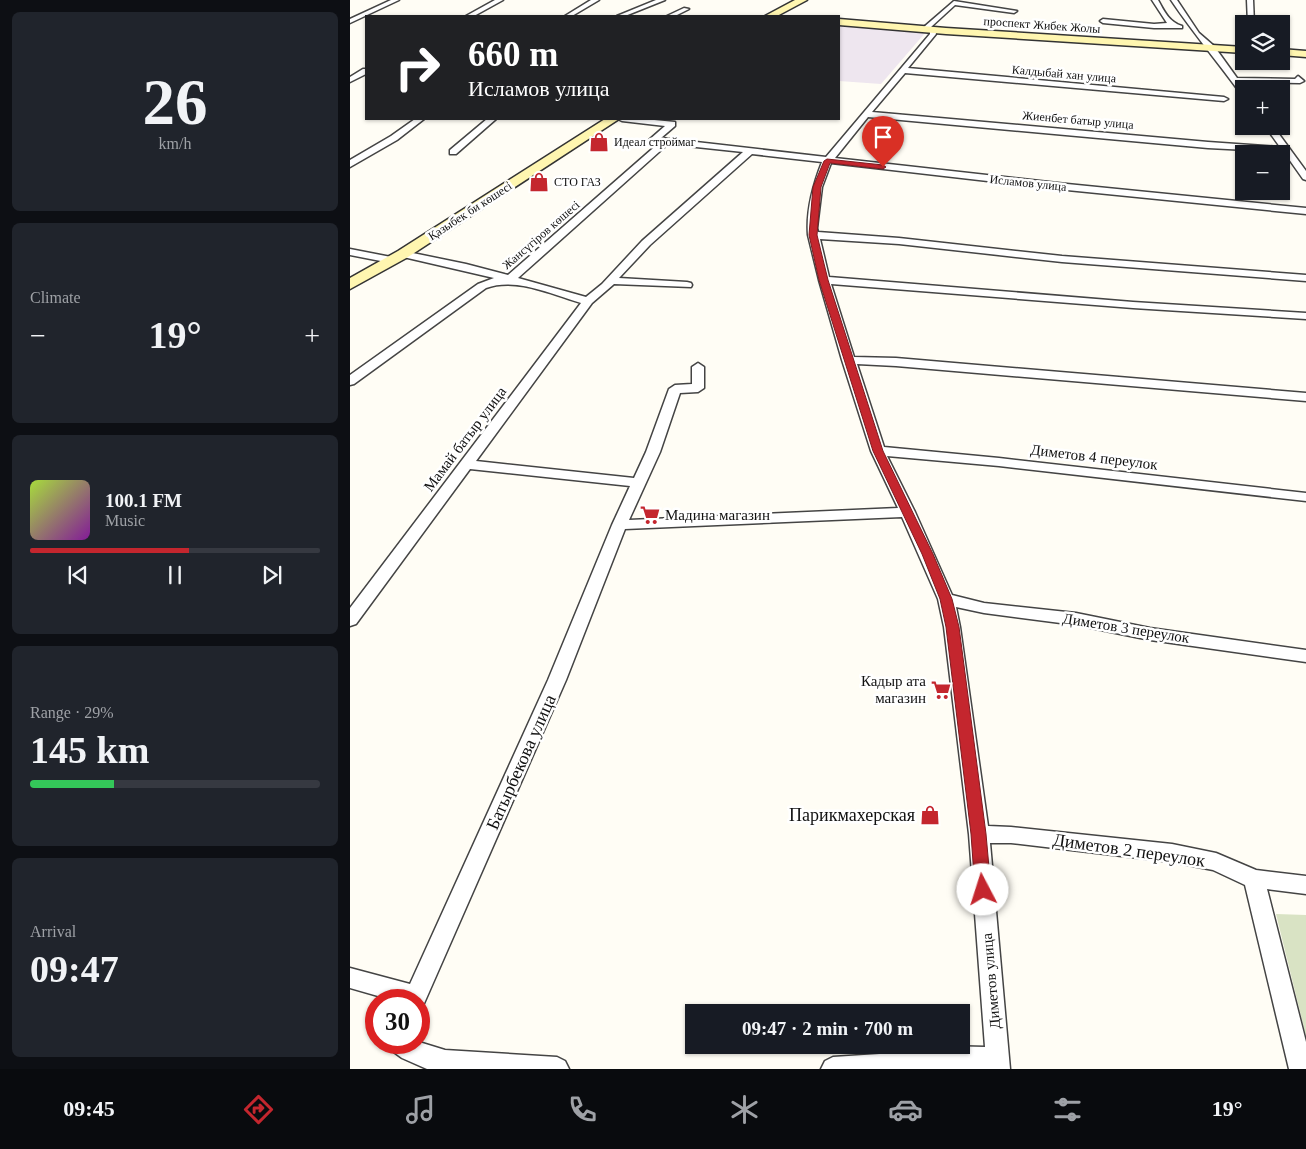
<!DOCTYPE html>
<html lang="en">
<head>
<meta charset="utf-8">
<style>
  :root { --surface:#171b24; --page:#20242c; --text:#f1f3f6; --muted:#9ea1a6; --line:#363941; --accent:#c4262e }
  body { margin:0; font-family:Georgia,serif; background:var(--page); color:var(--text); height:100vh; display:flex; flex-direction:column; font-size:19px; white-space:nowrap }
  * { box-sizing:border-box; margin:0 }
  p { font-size:16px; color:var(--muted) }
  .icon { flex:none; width:28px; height:28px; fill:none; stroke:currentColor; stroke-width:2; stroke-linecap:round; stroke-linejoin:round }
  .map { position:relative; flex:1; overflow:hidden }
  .drawer { display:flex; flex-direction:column; gap:12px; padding:12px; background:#0d0f14; width:350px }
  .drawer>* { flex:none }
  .banner { position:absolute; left:15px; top:15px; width:475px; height:105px; border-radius:0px; box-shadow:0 1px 4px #0004; background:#202124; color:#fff; overflow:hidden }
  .buttons { position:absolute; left:885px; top:15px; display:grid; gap:10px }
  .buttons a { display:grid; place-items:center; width:55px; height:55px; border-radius:0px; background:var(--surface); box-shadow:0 1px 4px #0004; font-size:25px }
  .speed { position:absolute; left:15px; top:989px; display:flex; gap:10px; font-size:25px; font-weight:700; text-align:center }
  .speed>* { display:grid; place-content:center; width:65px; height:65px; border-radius:50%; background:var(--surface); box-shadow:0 1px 4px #0004; line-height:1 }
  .speed .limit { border:8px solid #d22; background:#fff; color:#111 }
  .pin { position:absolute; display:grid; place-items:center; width:42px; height:42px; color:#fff; margin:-51px -21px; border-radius:50% 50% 50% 0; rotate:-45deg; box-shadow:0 0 5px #0007 }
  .pin .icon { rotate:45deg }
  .me { position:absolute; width:55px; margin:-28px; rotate:355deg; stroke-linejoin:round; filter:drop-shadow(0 0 4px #0008) }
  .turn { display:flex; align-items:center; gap:18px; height:105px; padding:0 20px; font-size:22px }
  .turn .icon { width:65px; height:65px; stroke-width:2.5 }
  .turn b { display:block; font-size:35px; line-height:42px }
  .big { font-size:38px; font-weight:600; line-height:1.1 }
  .drawer .card { flex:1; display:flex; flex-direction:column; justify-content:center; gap:8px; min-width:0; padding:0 18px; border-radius:8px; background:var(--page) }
  .drawer .dial { align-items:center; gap:0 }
  .dial b { font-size:65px; line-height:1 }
  .song { display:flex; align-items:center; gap:15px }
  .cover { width:60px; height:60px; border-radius:8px; background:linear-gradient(135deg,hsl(80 70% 55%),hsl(290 70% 35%)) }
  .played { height:5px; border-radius:2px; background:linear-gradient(90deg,var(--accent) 55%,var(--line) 55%) }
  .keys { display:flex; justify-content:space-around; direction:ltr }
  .heat { display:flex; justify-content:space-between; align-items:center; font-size:28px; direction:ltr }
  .charge { height:8px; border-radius:4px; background:linear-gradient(90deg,#34c759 29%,var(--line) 0) }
  .trip { position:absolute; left:335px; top:1004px; width:285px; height:50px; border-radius:0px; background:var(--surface); box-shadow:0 1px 4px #0004; font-weight:600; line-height:50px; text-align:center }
  .menu { display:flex; height:80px; justify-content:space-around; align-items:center; background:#090b0e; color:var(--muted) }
  .menu .icon { width:35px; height:35px }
  .menu .current { color:var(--accent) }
  .menu b { font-size:22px; color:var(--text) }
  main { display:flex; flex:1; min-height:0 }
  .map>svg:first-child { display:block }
</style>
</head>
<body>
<main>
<section class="drawer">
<div class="card dial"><b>26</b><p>km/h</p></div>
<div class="card"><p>Climate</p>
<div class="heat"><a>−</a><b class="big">19°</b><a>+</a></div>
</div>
<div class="card">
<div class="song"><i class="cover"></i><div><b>100.1 FM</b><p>Music</p></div></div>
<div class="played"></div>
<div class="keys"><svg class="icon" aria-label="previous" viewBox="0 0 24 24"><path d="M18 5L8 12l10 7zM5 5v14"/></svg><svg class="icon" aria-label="pause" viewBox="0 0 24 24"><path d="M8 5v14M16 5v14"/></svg><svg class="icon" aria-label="next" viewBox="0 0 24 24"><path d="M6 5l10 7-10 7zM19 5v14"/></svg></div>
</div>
<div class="card"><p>Range · 29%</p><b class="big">145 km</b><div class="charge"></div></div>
<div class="card"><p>Arrival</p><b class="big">09:47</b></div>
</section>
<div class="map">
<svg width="956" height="1069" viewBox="0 0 956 1069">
  <rect width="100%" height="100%" fill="#fffdf5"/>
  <path fill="#eee6ef" d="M 489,25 L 575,33 L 531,84 L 489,81 Z"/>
  <path fill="#d9e3c4" d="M 926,914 L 956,915 L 956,1036 Z"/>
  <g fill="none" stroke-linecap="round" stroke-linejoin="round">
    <defs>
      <path id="street" d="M 41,0 L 49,0 L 0,23 L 0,19 Z
        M 145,0 L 153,0 L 124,16 L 116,16 Z
        M 241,0 L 249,0 L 222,16 L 215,16 Z
        M 306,0 L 315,0 L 275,16 L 267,16 Z
        M 802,0 L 808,0 C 814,11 819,22 832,26 L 832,28 L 804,28 L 753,23 L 750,21 L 753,19 L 804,24 L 817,23 Z
        M 821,0 L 827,0 L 849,33 L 864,46 L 887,78 L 945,79 L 948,76 L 954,81 L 950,83 L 891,82 L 896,89 L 894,89 L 894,94 L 891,94 C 868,62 843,33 821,0 Z
        M 897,0 L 903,0 L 904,24 L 898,24 Z
        M 604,1 L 667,11 L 664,13 L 605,5 L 581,27 L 585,29 L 586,34 L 558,68 L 874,97 L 878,99 L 874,101 L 555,73 L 522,112 L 858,142 L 930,147 L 915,126 L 923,126 L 956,171 L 956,180 L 953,179 L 934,152 L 858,148 L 518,117 L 485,158 L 717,184 L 956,208 L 956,214 L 717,190 L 481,163 L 472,187 L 467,228 L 468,232 L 549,238 L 712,256 L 956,275 L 956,281 L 712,262 L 549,244 L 470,239 L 479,277 L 783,302 L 956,313 L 956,319 L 783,308 L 481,284 L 504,357 L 546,358 L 956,393 L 956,401 L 546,366 L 507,364 L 534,447 L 649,458 L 956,493 L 956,501 L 649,466 L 537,456 L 565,512 L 602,595 L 634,603 L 726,613 L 800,628 L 956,650 L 956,662 L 800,640 L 726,625 L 634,613 L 606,607 L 610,627 L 638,826 L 661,827 L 822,844 L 866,853 L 906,870 L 956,876 L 956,894 L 917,889 L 956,1042 L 956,1069 L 939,1069 L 895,885 L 863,870 L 822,862 L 661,843 L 640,843 L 660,1069 L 471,1069 L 475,1061 L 483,1057 L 545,1053 L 595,1046 L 635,1047 L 619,834 L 594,627 L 588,599 L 552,517 L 275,529 L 216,680 L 72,1008 L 69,1009 L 69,1000 L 42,1000 L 0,988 L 0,968 L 60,984 L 198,680 L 262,525 L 280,486 L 120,469 L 6,624 L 0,626 L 0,608 L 231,303 C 201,294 166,277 136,288 L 4,384 L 0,385 L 0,375 L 128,284 L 144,278 L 49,256 L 48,254 L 53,251 L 116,264 L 158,275 L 309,143 L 299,140 L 315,126 L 272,121 L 268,119 L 294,119 L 325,122 L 325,126 L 311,138 L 476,157 L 580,34 L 580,31 L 574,29 L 574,27 ZM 318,144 L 393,152 L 292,241 L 252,284 L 236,297 L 168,278 ZM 402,154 L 472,162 C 463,185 456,210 458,235 L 469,280 L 492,360 L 521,451 L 548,508 L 279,520 L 310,452 L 330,393 L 348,392 L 354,388 L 354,367 L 348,363 L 342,367 L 342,384 L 325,385 L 319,389 L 296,452 L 284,478 L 126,461 L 242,303 L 264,284 L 341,287 L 342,285 L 341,283 L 337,282 L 269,278 L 300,245 Z
        M 334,8 L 339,9 L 325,16 L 317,16 Z
        M 13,69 L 16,69 L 16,74 L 0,82 L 0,77 Z
        M 65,119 L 74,119 L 47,140 L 0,167 L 0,160 L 41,136 Z
        M 137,119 L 146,119 L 106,154 L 100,154 L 100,150 Z
        M 0,249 L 41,257 L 46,260 L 41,263 L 0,255 Z
        M 38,1042 L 69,1042 L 95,1050 L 207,1057 L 215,1061 L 219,1069 L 77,1069 L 52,1058 L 41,1050 Z"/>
      <path id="secondary" d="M 445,0 L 457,0 L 427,16 L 415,16 Z
        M 489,19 L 596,28 L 894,47 L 894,53 L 596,34 L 489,25 Z
        M 931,49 L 956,51 L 956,57 L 931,55 Z
        M 255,119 L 269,119 L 58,257 L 0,289 L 0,278 L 48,251 Z"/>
    </defs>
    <use href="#street" stroke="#444" stroke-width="3"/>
    <use href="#secondary" stroke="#333" stroke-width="3"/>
    <use href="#street" fill="#fff" fill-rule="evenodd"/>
    <use href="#secondary" fill="#fff6b0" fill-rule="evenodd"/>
  </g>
  <path fill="#c4262e" stroke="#7f191e" d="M 477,159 L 533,165 L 536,167 L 533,169 L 480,163 L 471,187 L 467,235 L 478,280 L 533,451 L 583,554 L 602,599 L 609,627 L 636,834 L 641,890 L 639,895 L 633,897 L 628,895 L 625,890 L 621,834 L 596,627 L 590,599 L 572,554 L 523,451 L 469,280 L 459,235 L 463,187 L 474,161 Z"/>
  <defs>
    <symbol id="shop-bare" viewBox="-9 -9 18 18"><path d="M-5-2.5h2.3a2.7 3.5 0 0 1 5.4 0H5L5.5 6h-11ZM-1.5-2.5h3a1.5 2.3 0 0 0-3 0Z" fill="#c4262e" stroke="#fff" stroke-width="2.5" paint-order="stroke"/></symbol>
    <symbol id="supermarket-bare" viewBox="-9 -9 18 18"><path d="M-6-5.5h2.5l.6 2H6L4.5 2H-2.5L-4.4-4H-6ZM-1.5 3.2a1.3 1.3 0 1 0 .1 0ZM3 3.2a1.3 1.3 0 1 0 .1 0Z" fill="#c4262e" stroke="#fff" stroke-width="2.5" paint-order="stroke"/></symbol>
  </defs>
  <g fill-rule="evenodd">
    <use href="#shop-bare" x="235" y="128" width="28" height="28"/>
    <use href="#shop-bare" x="175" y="168" width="28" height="28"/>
    <use href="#supermarket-bare" x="286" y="501" width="28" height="28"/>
    <use href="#supermarket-bare" x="577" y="676" width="28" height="28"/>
    <use href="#shop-bare" x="566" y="801" width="28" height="28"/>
  </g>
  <g text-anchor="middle" stroke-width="5" stroke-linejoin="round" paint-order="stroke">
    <g font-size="12" fill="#111" stroke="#fff">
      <text transform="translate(692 25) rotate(4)" y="4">проспект Жибек Жолы</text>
      <text transform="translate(714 74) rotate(5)" y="4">Калдыбай хан улица</text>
      <text transform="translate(728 120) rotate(5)" y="4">Жиенбет батыр улица</text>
      <text transform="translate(678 183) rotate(6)" y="4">Исламов улица</text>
      <text transform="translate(120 211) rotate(-33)" y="4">Қазыбек би көшесі</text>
      <text transform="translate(191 235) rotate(-41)" y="4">Жансүгіров көшесі</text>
    </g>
    <g font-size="12" fill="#111" stroke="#fff" text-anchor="start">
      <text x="264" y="146">Идеал строймаг</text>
      <text x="204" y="186">СТО ГАЗ</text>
    </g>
    <g font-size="15" fill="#111" stroke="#fff">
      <text transform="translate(115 439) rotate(-53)" y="5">Мамай батыр улица</text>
      <text transform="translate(744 457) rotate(7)" y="5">Диметов 4 переулок</text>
      <text transform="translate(776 628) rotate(9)" y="5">Диметов 3 переулок</text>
      <text transform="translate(641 981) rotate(-95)" y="5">Диметов улица</text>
    </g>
    <g font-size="15" fill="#111" stroke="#fff" text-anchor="start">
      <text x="315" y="520">Мадина магазин</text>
      <text x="576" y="686" text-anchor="end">Кадыр ата<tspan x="576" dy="17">магазин</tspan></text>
    </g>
    <g font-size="18" fill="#111" stroke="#fff">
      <text transform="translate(171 762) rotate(-66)" y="6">Батырбекова улица</text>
      <text transform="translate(779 850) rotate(8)" y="6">Диметов 2 переулок</text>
    </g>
    <g font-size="18" fill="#111" stroke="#fff" text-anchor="end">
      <text x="565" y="821">Парикмахерская</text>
    </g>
  </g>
</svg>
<div class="buttons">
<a><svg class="icon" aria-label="layers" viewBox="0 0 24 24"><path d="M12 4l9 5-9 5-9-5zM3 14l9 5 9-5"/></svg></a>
<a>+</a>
<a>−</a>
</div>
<div class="speed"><div class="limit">30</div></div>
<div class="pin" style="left:533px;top:167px;background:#d93025"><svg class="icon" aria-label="arrive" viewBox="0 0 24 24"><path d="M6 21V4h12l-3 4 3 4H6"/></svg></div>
<svg class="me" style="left:633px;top:890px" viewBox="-20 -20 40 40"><circle r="19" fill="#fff"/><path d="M0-13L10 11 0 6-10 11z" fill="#c4262e"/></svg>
<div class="trip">09:47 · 2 min · 700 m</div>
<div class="banner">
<div class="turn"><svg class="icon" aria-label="right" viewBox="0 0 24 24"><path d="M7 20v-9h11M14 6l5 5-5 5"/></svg><div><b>660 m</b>Исламов улица</div></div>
</div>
</div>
</main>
<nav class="menu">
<b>09:45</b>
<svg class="icon current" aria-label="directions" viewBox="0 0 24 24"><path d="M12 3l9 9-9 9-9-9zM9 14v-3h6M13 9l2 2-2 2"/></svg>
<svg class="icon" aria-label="music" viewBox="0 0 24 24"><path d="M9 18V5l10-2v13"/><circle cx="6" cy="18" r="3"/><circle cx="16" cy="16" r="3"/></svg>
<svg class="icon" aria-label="phone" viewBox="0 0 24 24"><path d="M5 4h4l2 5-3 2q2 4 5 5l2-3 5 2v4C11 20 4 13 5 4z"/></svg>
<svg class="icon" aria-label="climate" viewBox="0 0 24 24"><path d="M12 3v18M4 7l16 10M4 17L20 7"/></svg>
<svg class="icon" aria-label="car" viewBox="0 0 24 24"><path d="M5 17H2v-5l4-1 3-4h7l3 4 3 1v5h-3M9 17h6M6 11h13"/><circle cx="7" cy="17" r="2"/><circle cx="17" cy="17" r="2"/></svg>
<svg class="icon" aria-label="filters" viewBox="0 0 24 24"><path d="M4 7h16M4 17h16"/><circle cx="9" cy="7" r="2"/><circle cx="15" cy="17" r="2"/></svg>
<b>19°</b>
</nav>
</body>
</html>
